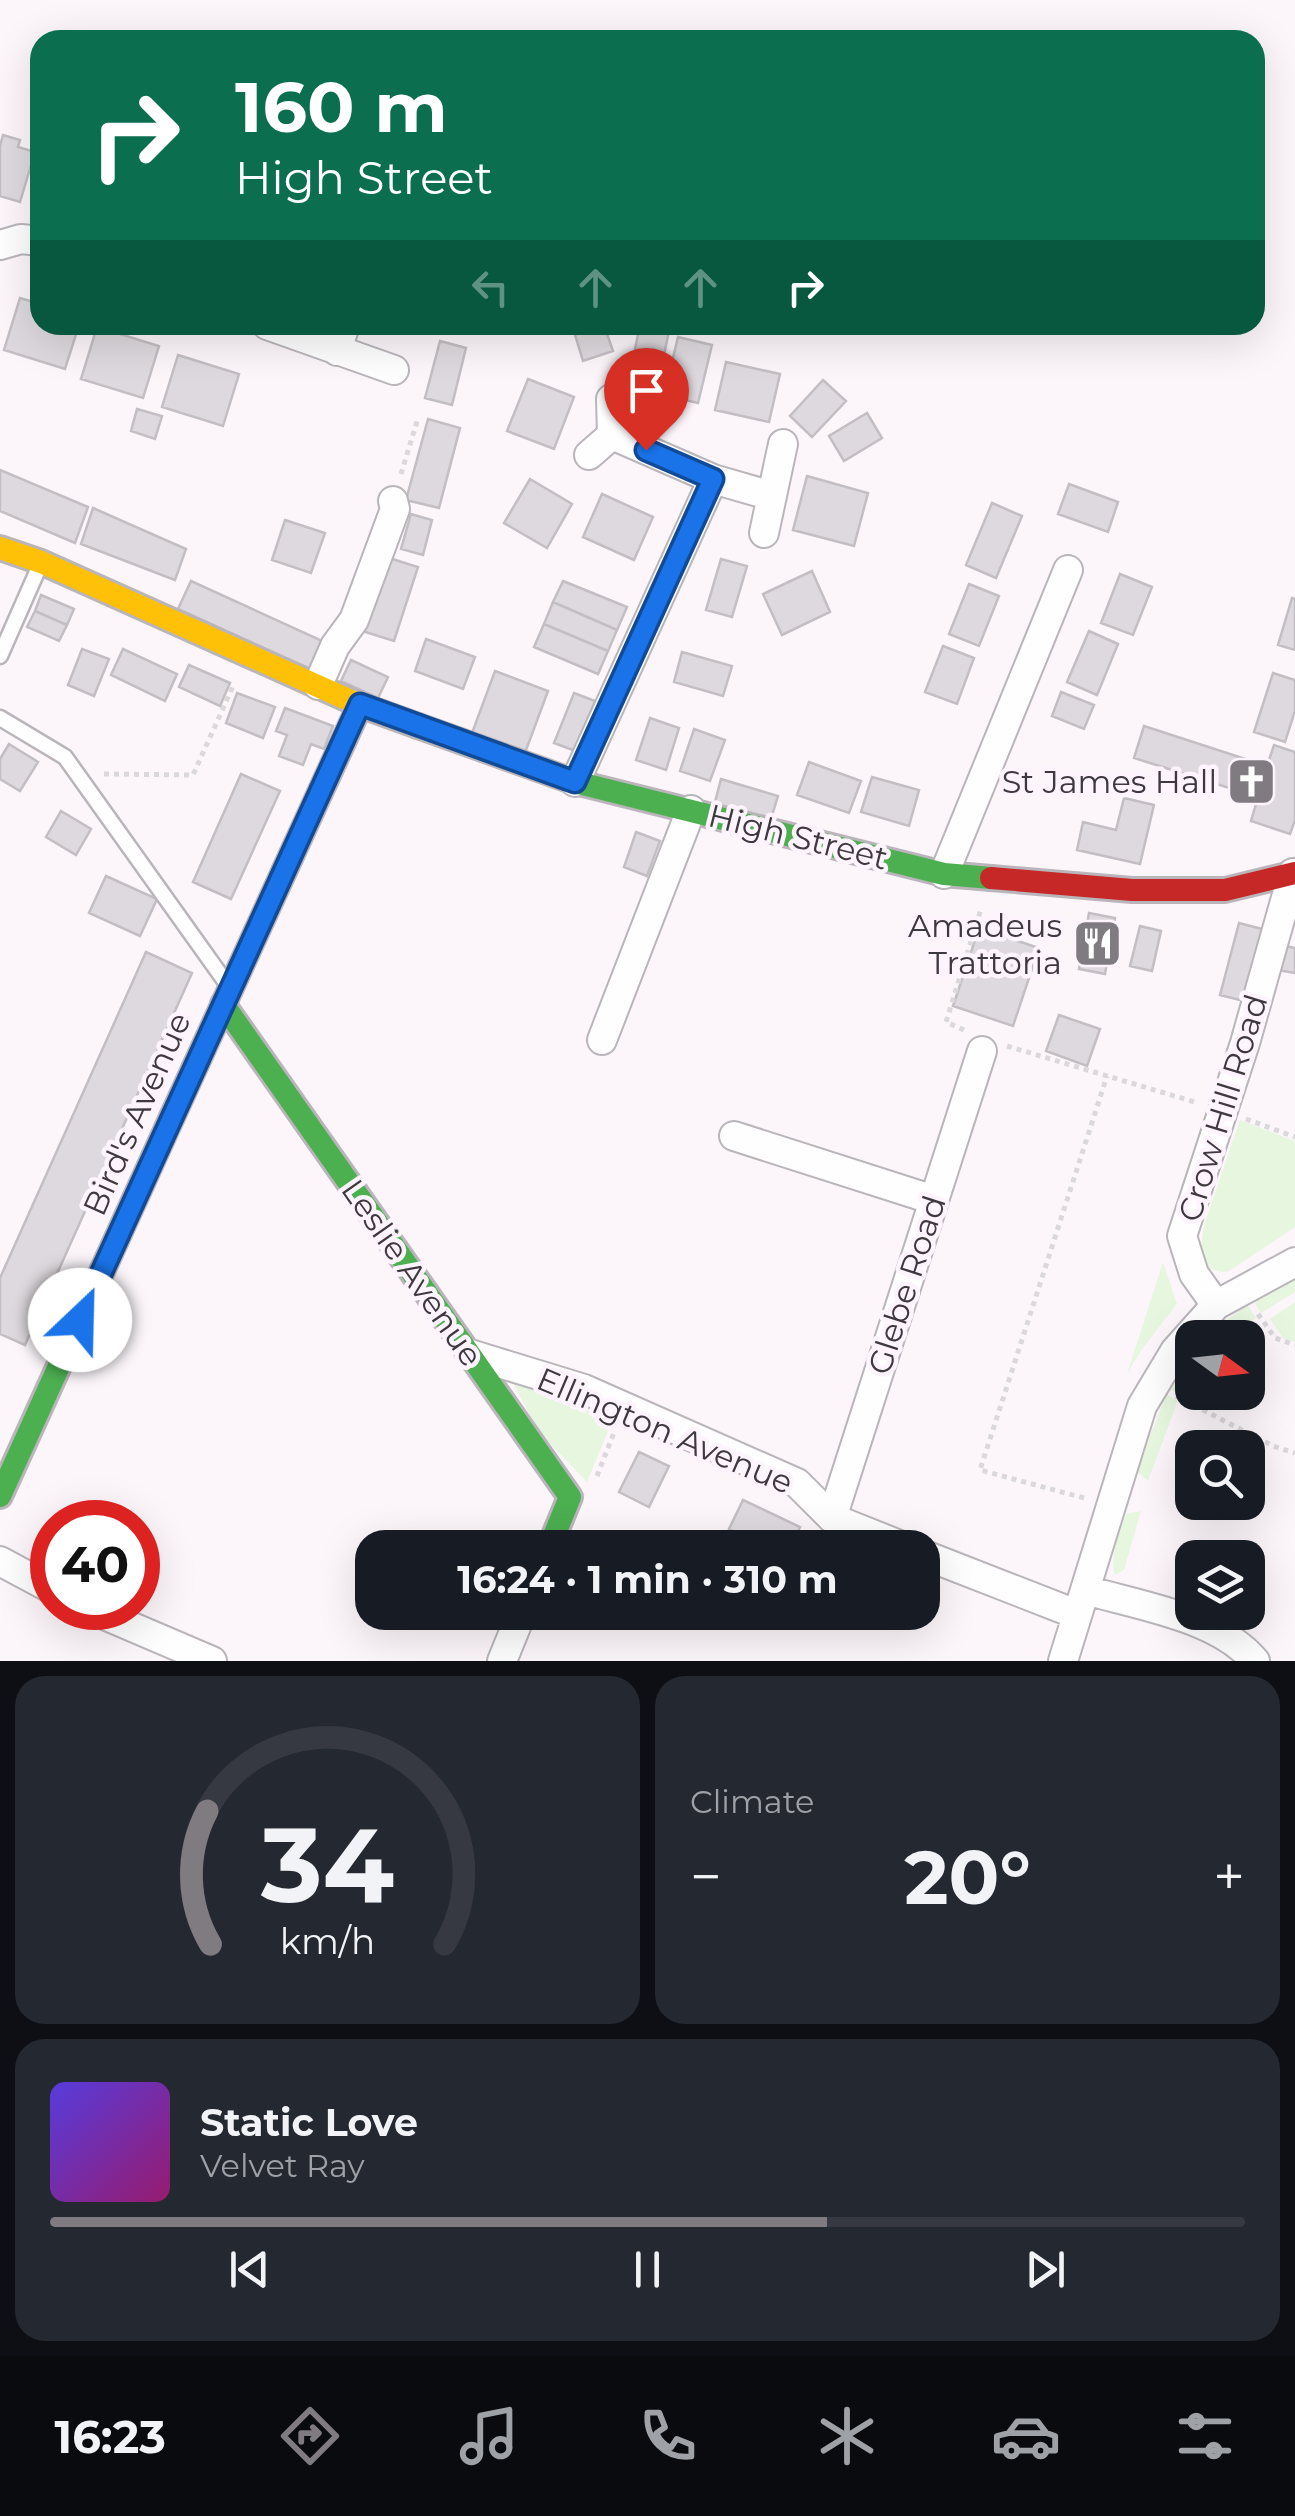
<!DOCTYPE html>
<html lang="en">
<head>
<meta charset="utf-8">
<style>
  :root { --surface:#171b24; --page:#242831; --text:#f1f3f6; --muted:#9ea1a6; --line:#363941; --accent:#807b80 }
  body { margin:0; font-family:Montserrat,sans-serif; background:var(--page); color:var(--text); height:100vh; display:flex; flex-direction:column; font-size:38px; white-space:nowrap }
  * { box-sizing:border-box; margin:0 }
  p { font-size:32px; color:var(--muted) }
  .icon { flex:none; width:55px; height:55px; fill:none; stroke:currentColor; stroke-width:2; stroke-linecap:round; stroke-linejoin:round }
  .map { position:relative; height:1661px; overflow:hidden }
  .details { display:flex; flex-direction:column; gap:15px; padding:15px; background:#0d0f14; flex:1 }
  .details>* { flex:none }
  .guide { position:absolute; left:30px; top:30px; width:1235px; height:305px; border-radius:30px; box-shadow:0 10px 40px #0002; background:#0b6e4f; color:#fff; overflow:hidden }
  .needle { width:65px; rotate:105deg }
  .controls { position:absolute; left:1175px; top:1320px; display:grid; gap:20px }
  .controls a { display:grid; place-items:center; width:90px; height:90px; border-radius:20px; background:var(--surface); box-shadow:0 10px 40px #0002; font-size:50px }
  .speed { position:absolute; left:30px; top:1500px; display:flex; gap:20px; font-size:50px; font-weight:700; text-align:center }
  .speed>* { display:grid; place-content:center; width:130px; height:130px; border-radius:50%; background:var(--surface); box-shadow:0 10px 40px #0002; line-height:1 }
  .speed .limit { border:15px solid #d22; background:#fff; color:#111 }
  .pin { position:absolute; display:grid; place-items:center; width:85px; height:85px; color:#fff; margin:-102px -42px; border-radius:50% 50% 50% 0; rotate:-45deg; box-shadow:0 0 10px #0007 }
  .pin .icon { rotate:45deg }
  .me { position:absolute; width:110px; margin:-55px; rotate:24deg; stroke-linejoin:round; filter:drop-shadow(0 0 8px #0008) }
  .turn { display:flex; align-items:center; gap:35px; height:210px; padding:0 40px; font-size:45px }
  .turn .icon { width:130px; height:130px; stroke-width:2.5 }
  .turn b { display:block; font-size:70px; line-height:85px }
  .lanes { display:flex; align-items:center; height:95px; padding:0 40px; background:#0003; justify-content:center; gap:50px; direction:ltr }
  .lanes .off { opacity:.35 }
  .big { font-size:75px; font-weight:700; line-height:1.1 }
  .details .card { flex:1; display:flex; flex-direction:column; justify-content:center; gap:15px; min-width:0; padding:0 35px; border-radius:30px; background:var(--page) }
  .details .dial { align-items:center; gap:0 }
  .dial svg { height:260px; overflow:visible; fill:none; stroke:var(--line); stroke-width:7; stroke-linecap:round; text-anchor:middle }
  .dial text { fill:var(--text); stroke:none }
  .song { display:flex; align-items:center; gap:30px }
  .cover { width:120px; height:120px; border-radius:15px; background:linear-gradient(135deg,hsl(250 70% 55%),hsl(320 70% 35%)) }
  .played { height:10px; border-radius:5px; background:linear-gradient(90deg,var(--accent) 65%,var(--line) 65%) }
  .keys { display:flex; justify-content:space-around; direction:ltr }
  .heat { display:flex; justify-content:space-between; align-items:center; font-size:55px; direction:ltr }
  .details .tiles { flex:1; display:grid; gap:15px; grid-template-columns:1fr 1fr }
  .card:last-child { grid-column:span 2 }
  .trip { position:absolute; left:355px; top:1530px; width:585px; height:100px; border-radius:30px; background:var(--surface); box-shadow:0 10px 40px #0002; font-weight:700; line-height:100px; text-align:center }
  .tab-bar { display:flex; height:160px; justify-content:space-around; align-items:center; background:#090b0e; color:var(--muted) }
  .tab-bar .icon { width:70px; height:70px }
  .tab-bar .active { color:var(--accent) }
  .tab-bar b { font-size:45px; color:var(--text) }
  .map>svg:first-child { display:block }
</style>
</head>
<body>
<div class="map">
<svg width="1295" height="1661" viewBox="0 0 1295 1661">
  <rect width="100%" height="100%" fill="#fcf6fb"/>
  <path fill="#e6f6df" d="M 1240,1120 L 1295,1141 L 1295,1227 L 1229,1271 C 1210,1275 1201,1261 1202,1243 C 1202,1227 1209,1211 1214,1196 C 1223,1171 1231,1145 1240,1120 Z
    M 1163,1262 L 1177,1304 L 1142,1349 L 1127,1374 Z
    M 1295,1276 L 1295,1292 L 1261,1313 L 1253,1300 Z
    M 1295,1302 L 1295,1342 L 1284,1339 L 1270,1319 Z
    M 1247,1305 L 1256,1318 L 1227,1337 L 1208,1337 L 1215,1329 Z
    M 1192,1355 L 1192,1376 L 1182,1395 L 1169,1389 Z
    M 512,1381 L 614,1417 L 587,1482 L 538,1431 Z
    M 1166,1394 L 1178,1400 L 1148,1481 L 1137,1472 Z
    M 1141,1511 L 1124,1570 L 1115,1575 C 1109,1556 1120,1533 1126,1514 Z"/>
  <path fill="#ded9de" stroke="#c3bec3" stroke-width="2.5" d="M 3,135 L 20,140 L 18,147 L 35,152 L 20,202 L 0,196 L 0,146 Z
    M 20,298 L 40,304 L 40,325 L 79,325 L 65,369 L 4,350 Z
    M 572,325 L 604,325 L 613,351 L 583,361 Z
    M 640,325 L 669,331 L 659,379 L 630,373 Z
    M 97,327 L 159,346 L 143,398 L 81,379 Z
    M 678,337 L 712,345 L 698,403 L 664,395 Z
    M 440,341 L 466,348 L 452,405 L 425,398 Z
    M 178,355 L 239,374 L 223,426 L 162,407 Z
    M 726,362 L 780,374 L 769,422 L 715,410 Z
    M 528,379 L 574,397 L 554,449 L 507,431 Z
    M 823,380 L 846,401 L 812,437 L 790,416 Z
    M 137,409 L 162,416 L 155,439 L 131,431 Z
    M 867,413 L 882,438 L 844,461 L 829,436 Z
    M 428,419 L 460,428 L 439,508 L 406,500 Z
    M 0,470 L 88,507 L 75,543 L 0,511 Z
    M 807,476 L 868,493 L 854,546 L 793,530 Z
    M 530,479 L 572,504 L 547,548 L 504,523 Z
    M 1069,484 L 1118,502 L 1108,532 L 1058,514 Z
    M 602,494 L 653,517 L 634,560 L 583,537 Z
    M 992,503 L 1022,516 L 996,578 L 966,565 Z
    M 93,508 L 186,549 L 175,580 L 81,544 Z
    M 411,514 L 432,520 L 423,555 L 401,549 Z
    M 285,520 L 325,533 L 311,573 L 272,560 Z
    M 386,557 L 418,567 L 394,641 L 362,631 Z
    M 721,559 L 747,566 L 732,617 L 706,610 Z
    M 812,571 L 830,612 L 782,635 L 763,594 Z
    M 1120,574 L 1152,587 L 1133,635 L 1101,623 Z
    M 191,581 L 329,644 L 316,672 L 178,609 Z
    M 563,581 L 627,607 L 617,630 L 553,602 Z
    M 969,584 L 999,596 L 979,646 L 949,634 Z
    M 41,595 L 74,609 L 67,625 L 35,611 Z
    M 1292,598 L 1295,599 L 1295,650 L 1278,645 Z
    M 553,602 L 617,630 L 608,651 L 544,624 Z
    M 35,611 L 67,625 L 59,641 L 27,627 Z
    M 544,624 L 608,651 L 598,674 L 534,647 Z
    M 1089,631 L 1118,644 L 1097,695 L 1067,682 Z
    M 426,639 L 475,657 L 463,689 L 415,671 Z
    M 943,646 L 974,658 L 957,704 L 925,692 Z
    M 82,649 L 109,659 L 94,696 L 68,685 Z
    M 123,649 L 177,674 L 165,701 L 111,675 Z
    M 682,652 L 732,666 L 723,696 L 674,682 Z
    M 351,660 L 388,677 L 378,698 L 341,681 Z
    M 189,665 L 230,683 L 220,706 L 179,687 Z
    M 495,671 L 548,691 L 525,753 L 472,733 Z
    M 1273,673 L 1295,680 L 1295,711 L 1285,742 L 1254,732 Z
    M 1061,692 L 1094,705 L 1084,729 L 1052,716 Z
    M 237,693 L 275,707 L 263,738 L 226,723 Z
    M 574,693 L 595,701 L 575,751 L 554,743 Z
    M 285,708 L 333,726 L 324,749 L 311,744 L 303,765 L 279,756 L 287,735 L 276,731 Z
    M 650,718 L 679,728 L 666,770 L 636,760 Z
    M 1144,726 L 1267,766 L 1274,745 L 1295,752 L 1295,820 L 1290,834 L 1251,821 L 1258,797 L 1134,758 Z
    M 694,729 L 725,740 L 710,781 L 680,771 Z
    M 9,744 L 38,762 L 20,791 L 0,779 L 0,759 Z
    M 809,762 L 861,781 L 849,813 L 797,795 Z
    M 241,774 L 280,791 L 231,899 L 193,882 Z
    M 872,777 L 919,790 L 909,826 L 861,812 Z
    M 721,779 L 778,796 L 770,822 L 714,806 Z
    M 1124,798 L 1154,805 L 1140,864 L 1077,850 L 1083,822 L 1116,830 Z
    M 61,811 L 91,829 L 76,855 L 46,837 Z
    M 636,832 L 660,841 L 647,876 L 624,867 Z
    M 106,876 L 157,899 L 140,936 L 89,913 Z
    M 1089,913 L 1115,918 L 1105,974 L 1079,969 Z
    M 1239,923 L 1262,929 L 1244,1001 L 1220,995 Z
    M 1140,926 L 1161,931 L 1152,971 L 1130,966 Z
    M 979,928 L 1039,948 L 1013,1026 L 953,1006 Z
    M 1281,945 L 1295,948 L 1295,973 L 1277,970 Z
    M 146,952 L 192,973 L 25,1345 L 0,1334 L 0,1278 Z
    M 1059,1015 L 1100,1029 L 1087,1066 L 1046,1051 Z
    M 639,1452 L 669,1466 L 649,1507 L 619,1492 Z
    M 743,1500 L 800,1527 L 791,1548 L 767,1548 L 729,1529 Z"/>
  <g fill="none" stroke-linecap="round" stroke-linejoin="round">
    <defs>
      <path id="lane" d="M 0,656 L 40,565
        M 0,718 L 65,757 L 227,984"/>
      <path id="street" d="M 0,245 L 21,239 L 40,241
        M 267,325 L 394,370
        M 337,351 L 345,325
        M 612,435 L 713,479 L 772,496
        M 589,455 L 612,435 L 611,399
        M 764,533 L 783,444
        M 318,685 L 335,646 L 354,620 L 395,509 L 393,501
        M 575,782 L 713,479
        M 944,874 L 1068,570
        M 602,1040 L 691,810
        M 734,1136 L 934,1200
        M 1216,1305 L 1194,1274 L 1182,1236 L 1245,1043 L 1293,873
        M 470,1354 L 584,1389 L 797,1483 L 832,1518 L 907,1548
        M 832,1518 L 982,1051
        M 922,1554 L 1076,1614
        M 0,1561 L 52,1589
        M 1086,1590 C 1140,1606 1218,1617 1255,1661
        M 88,1608 L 212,1661
        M 502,1661 L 522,1612
        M 1063,1661 L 1142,1406 L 1175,1351 L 1216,1305 L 1295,1262"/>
      <path id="fast" d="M 418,726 L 575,782 L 944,874 L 991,878
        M 223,1004 L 570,1497 L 549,1548
        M 0,1496 L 172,1117"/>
      <path id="slow" d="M 0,548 L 41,562 L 360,705 L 418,726
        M 172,1117 L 360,705"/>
      <path id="jam" d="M 991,878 L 1132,890 L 1225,890 L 1295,873"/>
    </defs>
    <use href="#lane" stroke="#bab5ba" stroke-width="19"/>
    <use href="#street" stroke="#bab5ba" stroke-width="32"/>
    <use href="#fast" stroke="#bab5ba" stroke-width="28"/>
    <use href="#slow" stroke="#bab5ba" stroke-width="28"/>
    <use href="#jam" stroke="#bab5ba" stroke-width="28"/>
    <path stroke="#dad8da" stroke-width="5" stroke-dasharray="5 5" stroke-linecap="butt" d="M 401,474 L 418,418
      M 104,774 L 193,775 L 234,684
      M 964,1030 L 946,1022 L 981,909
      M 1007,1046 L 1198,1103
      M 1246,1119 L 1295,1137
      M 1258,1314 L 1275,1338 L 1295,1345
      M 1176,1396 L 1273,1446 L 1295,1453
      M 597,1476 L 615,1430
      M 1084,1498 L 980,1470 L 1107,1076"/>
    <use href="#lane" stroke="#fffefe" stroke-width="14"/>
    <use href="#street" stroke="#fffefe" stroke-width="28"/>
    <use href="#fast" stroke="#4caf50" stroke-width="22"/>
    <use href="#slow" stroke="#ffc107" stroke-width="22"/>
    <use href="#jam" stroke="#c62828" stroke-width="22"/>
  </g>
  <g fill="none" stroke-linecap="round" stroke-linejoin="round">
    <defs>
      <path id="route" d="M 80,1320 L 360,704 L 575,782 L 713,479 L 646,450"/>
    </defs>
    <use href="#route" stroke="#114b97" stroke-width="25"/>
    <use href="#route" stroke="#1a73e8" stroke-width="18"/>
  </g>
  <defs>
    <symbol id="church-square" viewBox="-11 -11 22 22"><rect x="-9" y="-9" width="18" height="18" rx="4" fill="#807b80" stroke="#fef4fd"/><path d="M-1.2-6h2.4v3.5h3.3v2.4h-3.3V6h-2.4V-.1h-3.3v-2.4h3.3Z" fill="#fff"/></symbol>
    <symbol id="restaurant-square" viewBox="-11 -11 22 22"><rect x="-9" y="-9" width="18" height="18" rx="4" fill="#807b80" stroke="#fef4fd"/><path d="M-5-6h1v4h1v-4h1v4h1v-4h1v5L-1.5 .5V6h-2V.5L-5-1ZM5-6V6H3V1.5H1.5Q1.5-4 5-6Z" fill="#fff"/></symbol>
  </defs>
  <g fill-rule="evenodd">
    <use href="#church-square" x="1224" y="754" width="55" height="55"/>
    <use href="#restaurant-square" x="1070" y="916" width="55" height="55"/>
  </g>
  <g text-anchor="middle" stroke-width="9" stroke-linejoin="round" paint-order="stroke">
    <g font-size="32" fill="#3e393e" stroke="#fef4fd" text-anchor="end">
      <text x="1217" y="793">St James Hall</text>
      <text x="1062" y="937">Amadeus<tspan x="1062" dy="37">Trattoria</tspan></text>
    </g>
    <g font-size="32" fill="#3e393e" stroke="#fef4fd">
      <text transform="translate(798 837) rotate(14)" y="11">High Street</text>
      <text transform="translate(1223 1108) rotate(-73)" y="11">Crow Hill Road</text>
      <text transform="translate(137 1114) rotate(-66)" y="11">Bird's Avenue</text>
      <text transform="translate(412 1273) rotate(55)" y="11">Leslie Avenue</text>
      <text transform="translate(907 1285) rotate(-72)" y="11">Glebe Road</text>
      <text transform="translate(665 1431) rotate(23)" y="11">Ellington Avenue</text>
    </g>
  </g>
</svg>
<div class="controls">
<a><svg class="needle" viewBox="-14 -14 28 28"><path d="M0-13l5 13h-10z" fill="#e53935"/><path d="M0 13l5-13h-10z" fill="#9ea1a6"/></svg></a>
<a><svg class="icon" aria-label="search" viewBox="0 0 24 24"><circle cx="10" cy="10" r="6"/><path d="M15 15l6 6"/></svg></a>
<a><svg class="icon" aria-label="layers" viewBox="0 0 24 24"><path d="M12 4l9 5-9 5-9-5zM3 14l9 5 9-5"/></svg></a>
</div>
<div class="speed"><div class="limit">40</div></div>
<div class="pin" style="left:646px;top:450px;background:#d93025"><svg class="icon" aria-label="arrive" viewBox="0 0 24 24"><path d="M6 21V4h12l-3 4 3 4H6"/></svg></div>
<svg class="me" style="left:80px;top:1320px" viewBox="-20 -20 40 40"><circle r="19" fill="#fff"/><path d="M0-13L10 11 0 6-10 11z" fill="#1a73e8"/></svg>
<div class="trip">16:24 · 1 min · 310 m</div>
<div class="guide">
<div class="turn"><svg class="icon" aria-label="right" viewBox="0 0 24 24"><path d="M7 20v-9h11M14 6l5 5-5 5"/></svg><div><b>160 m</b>High Street</div></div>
<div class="lanes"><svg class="icon off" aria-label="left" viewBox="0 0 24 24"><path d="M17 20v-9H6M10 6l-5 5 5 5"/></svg><svg class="icon off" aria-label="ahead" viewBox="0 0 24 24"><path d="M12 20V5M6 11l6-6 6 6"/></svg><svg class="icon off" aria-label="ahead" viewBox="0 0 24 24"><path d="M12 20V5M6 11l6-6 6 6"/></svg><svg class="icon" aria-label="right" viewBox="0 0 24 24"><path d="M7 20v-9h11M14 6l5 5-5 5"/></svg></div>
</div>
</div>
<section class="details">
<div class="tiles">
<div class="card dial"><svg viewBox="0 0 100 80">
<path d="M14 69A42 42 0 1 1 86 69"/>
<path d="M14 69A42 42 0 0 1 13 28" stroke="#807b80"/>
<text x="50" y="56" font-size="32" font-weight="700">34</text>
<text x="50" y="72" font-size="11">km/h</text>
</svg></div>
<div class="card"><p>Climate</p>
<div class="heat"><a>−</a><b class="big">20°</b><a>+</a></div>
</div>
<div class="card">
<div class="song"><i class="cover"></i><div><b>Static Love</b><p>Velvet Ray</p></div></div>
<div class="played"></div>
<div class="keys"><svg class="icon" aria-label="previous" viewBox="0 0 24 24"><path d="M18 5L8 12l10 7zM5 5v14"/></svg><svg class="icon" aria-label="pause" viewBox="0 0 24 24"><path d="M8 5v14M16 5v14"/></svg><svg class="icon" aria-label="next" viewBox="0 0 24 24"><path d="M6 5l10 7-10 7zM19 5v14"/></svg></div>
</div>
</div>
</section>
<nav class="tab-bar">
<b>16:23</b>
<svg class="icon active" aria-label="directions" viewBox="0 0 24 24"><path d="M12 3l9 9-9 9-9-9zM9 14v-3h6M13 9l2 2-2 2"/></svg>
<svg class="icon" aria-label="music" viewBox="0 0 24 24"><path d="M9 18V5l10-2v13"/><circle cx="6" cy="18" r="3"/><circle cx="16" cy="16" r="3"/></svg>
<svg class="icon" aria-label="phone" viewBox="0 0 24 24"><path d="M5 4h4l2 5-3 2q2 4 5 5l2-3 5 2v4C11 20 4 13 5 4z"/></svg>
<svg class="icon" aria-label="climate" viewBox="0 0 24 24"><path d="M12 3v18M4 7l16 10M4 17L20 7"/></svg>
<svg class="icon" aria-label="car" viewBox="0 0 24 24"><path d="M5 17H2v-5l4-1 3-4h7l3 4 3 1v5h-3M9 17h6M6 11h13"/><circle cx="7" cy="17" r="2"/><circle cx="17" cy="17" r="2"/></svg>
<svg class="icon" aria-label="filters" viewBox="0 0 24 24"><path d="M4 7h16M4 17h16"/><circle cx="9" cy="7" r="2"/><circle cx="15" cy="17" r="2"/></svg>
</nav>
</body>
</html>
